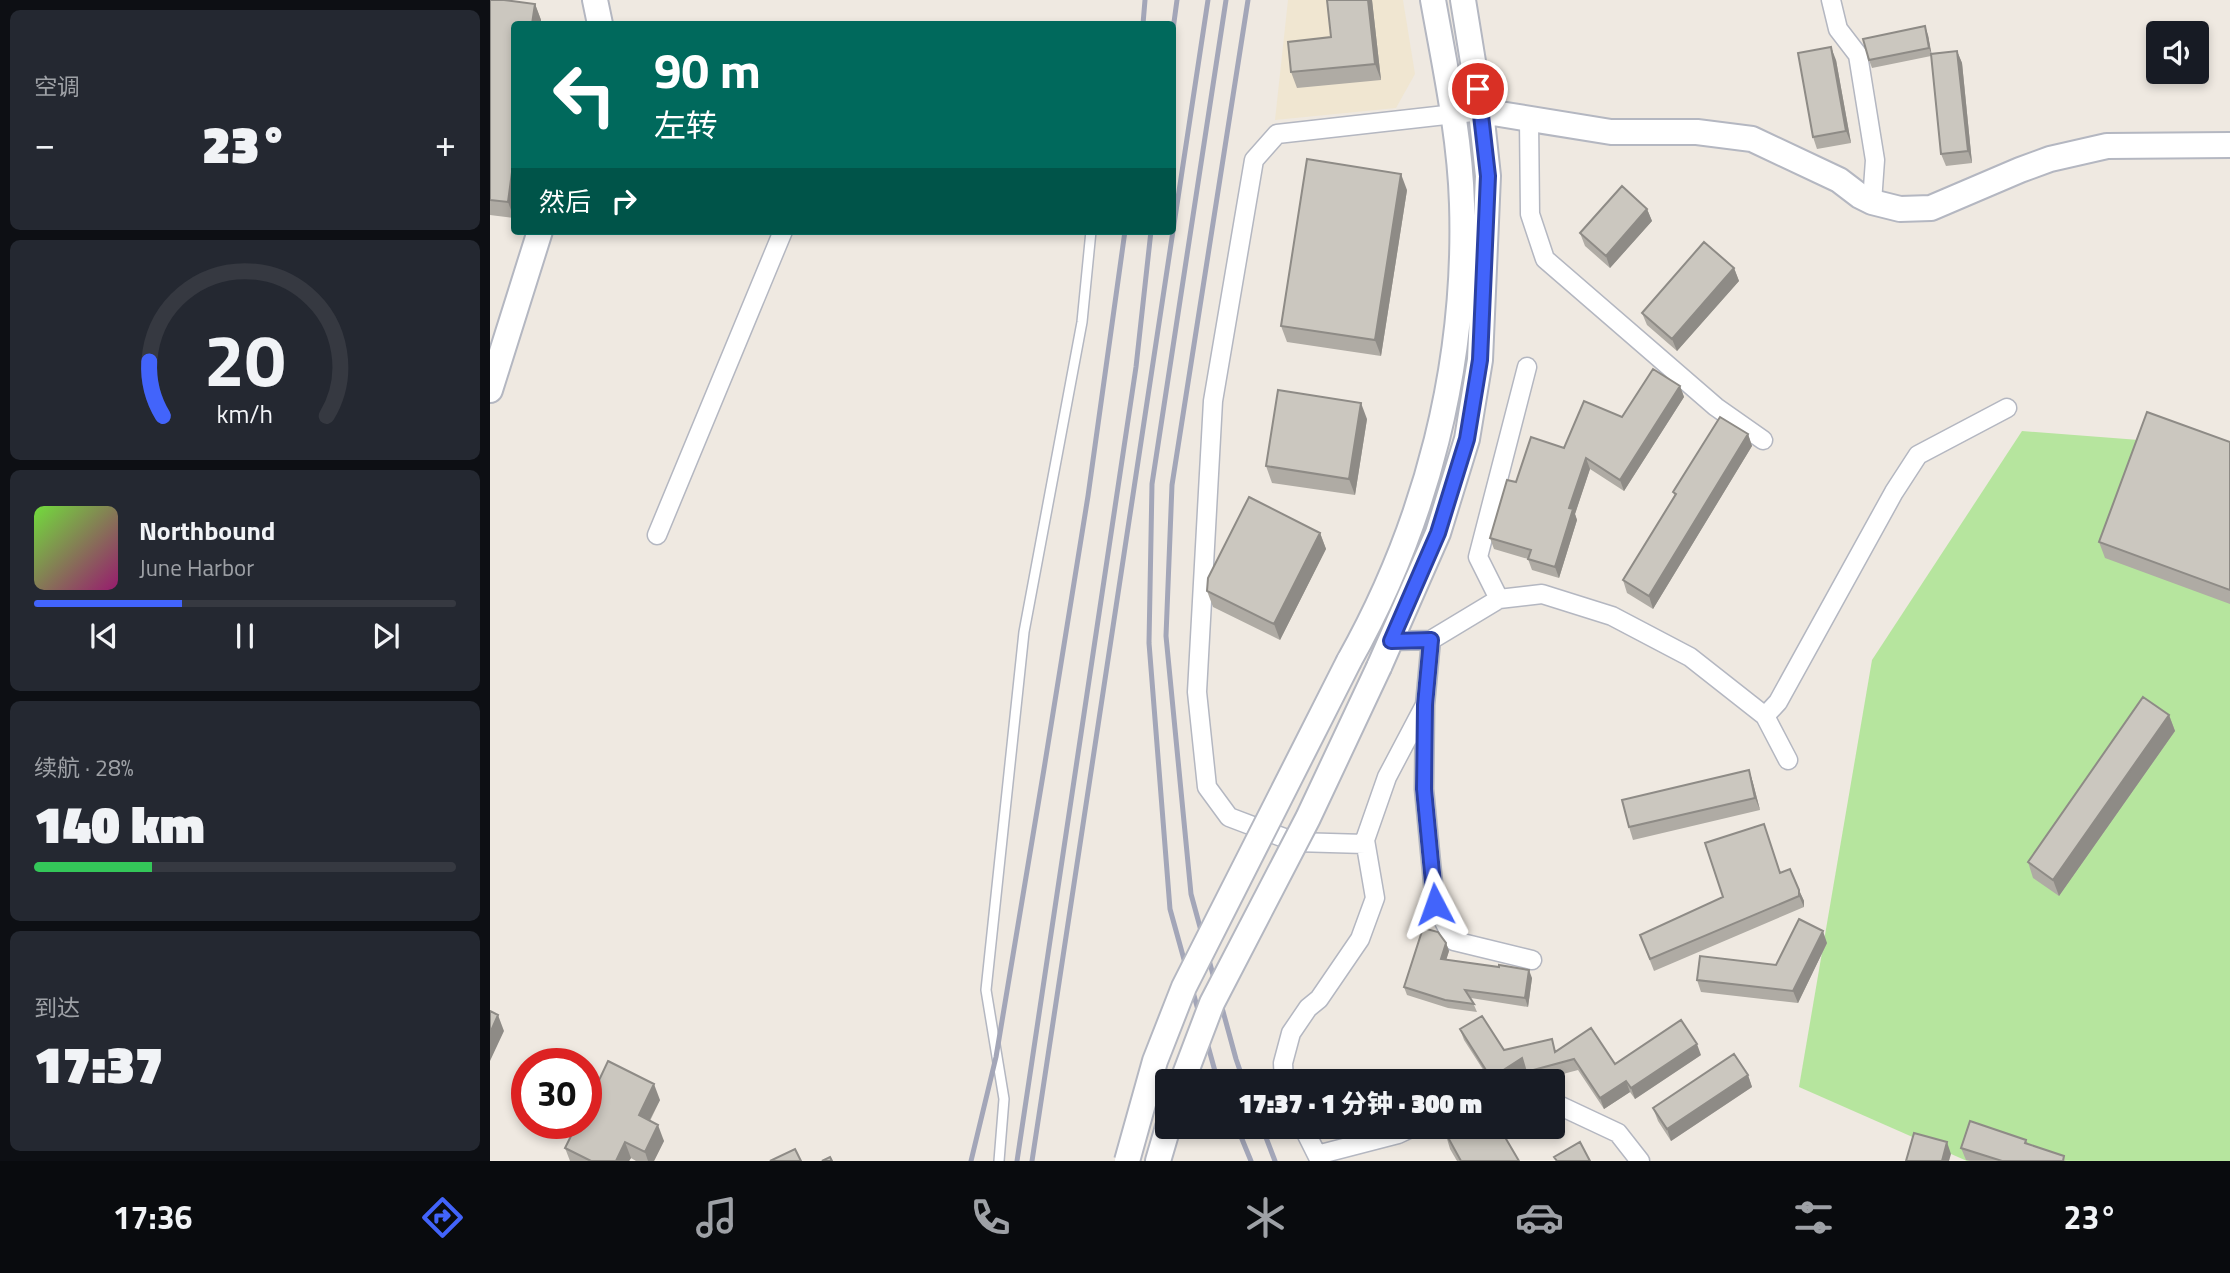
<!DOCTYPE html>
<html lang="zh">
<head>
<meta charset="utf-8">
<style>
  :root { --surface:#171b24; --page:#242831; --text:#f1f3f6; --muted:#9ea1a6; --line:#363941; --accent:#4264fb }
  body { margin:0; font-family:"Titillium Web","Noto Sans SC",sans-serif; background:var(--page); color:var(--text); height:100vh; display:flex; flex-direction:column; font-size:26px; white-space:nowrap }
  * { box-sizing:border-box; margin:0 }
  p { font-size:23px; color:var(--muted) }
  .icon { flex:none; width:38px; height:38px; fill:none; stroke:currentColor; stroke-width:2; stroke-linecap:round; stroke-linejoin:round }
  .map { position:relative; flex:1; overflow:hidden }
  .details { display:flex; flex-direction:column; gap:10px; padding:10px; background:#0d0f14; width:490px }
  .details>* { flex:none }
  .banner { position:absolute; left:21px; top:21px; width:665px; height:214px; border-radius:7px; box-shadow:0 4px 10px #0003; background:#00695c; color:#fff; overflow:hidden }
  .controls { position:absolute; left:1656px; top:21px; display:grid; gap:14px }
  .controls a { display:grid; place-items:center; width:63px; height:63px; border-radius:7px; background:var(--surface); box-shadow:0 4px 10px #0003; font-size:35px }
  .speed { position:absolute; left:21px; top:1048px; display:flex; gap:14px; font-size:35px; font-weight:700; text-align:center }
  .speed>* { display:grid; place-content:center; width:91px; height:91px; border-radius:50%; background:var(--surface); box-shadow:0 4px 10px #0003; line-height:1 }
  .speed .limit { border:10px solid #d22; background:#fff; color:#111 }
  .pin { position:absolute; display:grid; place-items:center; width:60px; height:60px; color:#fff; margin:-30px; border:4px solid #fff; border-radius:50%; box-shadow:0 2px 7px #0007 }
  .me { position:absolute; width:77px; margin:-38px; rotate:356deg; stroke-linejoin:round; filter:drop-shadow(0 0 5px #0008) }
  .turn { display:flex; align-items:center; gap:24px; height:147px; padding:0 28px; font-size:32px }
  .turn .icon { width:91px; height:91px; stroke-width:2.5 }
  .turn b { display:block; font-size:49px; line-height:60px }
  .then { display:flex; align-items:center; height:66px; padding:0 28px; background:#0003; gap:14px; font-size:26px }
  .big { font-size:52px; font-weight:800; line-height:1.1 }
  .details .card { flex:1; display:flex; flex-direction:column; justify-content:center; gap:10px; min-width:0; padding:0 24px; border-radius:10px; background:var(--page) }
  .details .dial { align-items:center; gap:0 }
  .dial svg { height:182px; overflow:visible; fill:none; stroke:var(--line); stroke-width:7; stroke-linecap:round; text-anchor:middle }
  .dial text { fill:var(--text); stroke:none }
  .song { display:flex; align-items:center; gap:21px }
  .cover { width:84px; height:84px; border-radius:10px; background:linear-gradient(135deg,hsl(100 70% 55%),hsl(320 70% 35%)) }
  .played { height:7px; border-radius:4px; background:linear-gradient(90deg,var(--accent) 35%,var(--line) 35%) }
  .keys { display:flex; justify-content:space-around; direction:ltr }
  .heat { display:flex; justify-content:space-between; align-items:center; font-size:38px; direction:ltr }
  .charge { height:10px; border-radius:5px; background:linear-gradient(90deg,#34c759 28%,var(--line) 0) }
  .trip { position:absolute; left:665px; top:1069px; width:410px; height:70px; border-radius:7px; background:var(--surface); box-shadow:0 4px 10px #0003; font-weight:800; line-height:70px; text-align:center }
  .dock { display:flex; height:112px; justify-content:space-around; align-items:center; background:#090b0e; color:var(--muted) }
  .dock .icon { width:49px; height:49px }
  .dock .on { color:var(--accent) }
  .dock b { font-size:32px; color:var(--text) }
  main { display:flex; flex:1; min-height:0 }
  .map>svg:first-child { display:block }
</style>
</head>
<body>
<main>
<section class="details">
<div class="card"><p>空调</p>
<div class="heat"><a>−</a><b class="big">23°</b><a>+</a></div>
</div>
<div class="card dial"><svg viewBox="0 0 100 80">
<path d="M14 69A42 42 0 1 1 86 69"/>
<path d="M14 69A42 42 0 0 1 8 45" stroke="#4264fb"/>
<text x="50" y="56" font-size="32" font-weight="700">20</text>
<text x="50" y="72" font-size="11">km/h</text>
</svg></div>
<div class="card">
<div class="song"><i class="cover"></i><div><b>Northbound</b><p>June Harbor</p></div></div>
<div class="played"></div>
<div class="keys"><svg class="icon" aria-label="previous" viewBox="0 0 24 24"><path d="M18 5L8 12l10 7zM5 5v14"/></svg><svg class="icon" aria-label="pause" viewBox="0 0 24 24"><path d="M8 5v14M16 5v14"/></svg><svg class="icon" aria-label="next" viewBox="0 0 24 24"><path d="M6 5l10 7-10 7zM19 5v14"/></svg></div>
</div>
<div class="card"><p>续航 · 28%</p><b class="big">140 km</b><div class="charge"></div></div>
<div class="card"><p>到达</p><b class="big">17:37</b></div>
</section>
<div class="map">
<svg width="1740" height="1161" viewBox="0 0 1740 1161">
  <rect width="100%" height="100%" fill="#efe9e1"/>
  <path fill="#f0e6d1" d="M 798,0 L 913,0 L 925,74 L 906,108 L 785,120 Z"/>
  <path fill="#b6e59e" d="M 1532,431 L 1740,447 L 1740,1161 L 1477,1161 L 1309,1087 L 1382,660 Z"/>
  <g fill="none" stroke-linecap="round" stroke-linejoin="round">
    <defs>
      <path id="lane" d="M 509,1161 L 514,1099 L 496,990 L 534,632 L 592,322 L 601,231"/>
      <path id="street" d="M 1341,0 L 1348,29 L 1368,55 L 1385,160 L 1382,202
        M 1039,119 L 1040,214 L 1055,259 L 1226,407 L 1273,440
        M 167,535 L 293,231
        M 1009,599 L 988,557 L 1037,367
        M 941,640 L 935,705 L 934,789 L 945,904 L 964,941 L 1042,960
        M 901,641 L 941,640 L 1009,599 L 1052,594 L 1122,616 L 1200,657 L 1275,716 L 1298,760
        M 1275,716 L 1288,702 L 1404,492 L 1428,455 L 1517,408
        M 875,844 L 805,842 L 739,817 L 717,787 L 707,692 L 723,401 L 764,160 L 787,134 L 991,111
        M 794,1082 L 793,1063 L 801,1033 L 818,1008 L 829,999 L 870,939 L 885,898 L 875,840 L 897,777 L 935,705
        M 1062,1102 L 1128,1133 L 1150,1161
        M 813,1127 L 830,1161
        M 827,1155 L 908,1134 L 923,1127"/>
      <path id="secondary" d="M 105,0 L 110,24
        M 991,111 L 1121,132 L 1207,132 L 1262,139 L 1349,180 L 1370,196 L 1382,202 L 1410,209 L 1441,208 L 1530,170 L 1560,159 L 1617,146 L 1740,145
        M 0,390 L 50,231
        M 859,661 C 937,522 977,364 972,204 C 970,136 955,67 943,0
        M 889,667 L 948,533 L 977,439 L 990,360 L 998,176 L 991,111 L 973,0
        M 668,1161 L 678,1127"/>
    </defs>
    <use href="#lane" stroke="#b4b7c1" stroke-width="12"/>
    <use href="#street" stroke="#b4b7c1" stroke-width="21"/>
    <use href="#secondary" stroke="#b4b7c1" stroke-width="28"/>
    <use href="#lane" stroke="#fff" stroke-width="9"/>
    <use href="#street" stroke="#fff" stroke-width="18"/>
    <use href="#secondary" stroke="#fff" stroke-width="24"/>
    <path stroke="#a3a6b8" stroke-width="5" d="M 653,24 L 655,0
      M 682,37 L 687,0
      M 728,1082 L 680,909 L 659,643 L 662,484 L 736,0
      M 754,1082 L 746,1059 L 701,894 L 676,636 L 682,485 L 758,0
      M 747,1127 L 761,1161
      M 772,1127 L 785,1161
      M 481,1161 L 506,1057 L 554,769 L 598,496 L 635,231
      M 527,1161 L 646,367 L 661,231
      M 542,1161 L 718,0"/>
    <defs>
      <path id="secondary-bridge" d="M 692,1082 L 722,1003 L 818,818 L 889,667
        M 637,1161 L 665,1061 L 694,987 L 859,661"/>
    </defs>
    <use href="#secondary-bridge" stroke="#b4b7c1" stroke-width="28" stroke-linecap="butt"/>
    <use href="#secondary-bridge" stroke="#fff" stroke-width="24"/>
  </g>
  <path fill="#afaba4" d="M 0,0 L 45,4 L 51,20 L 51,24 L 24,24 L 24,218 L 0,215 Z
    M 882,0 L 891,80 L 807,88 L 801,72 Z
    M 1438,35 L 1441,54 L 1467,51 L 1472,63 L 1482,163 L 1456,166 L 1451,154 L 1441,56 L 1382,68 L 1379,60 Z
    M 1346,60 L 1361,143 L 1327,149 L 1323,137 Z
    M 917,190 L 891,356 L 797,342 L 791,326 Z
    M 1157,209 L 1162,221 L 1120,268 L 1095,246 L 1090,233 Z
    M 1244,268 L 1249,281 L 1187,351 L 1157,325 L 1152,313 Z
    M 1190,386 L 1194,397 L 1134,491 L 1100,469 L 1085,514 L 1087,520 L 1069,578 L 1042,570 L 1038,559 L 1004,549 L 1000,538 L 1026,482 L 1074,448 Z
    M 877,419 L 865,495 L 782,483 L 776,466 Z
    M 1258,434 L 1262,446 L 1163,609 L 1137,593 L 1133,580 L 1185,497 L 1183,492 Z
    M 1740,442 L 1740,604 L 1615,558 L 1609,542 Z
    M 830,533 L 836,549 L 790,640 L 723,607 L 717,591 Z
    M 1679,715 L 1685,731 L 1569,896 L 1543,878 L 1538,862 Z
    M 1259,770 L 1263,783 L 1270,810 L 1143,840 L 1139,827 Z
    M 1291,873 L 1309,890 L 1314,901 L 1314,907 L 1164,971 L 1150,935 Z
    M 956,943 L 959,951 L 956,960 L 1042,978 L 1038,1007 L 981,998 L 987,1012 L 958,1008 L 917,995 L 914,987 Z
    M 1337,943 L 1308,1003 L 1211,992 L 1207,980 L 1286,965 Z
    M 970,1029 L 1014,1050 L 1067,1051 L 1125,1064 L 1211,1055 L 1145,1099 L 1140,1092 L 1114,1109 L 1088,1070 L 1043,1082 L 1039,1082 L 1035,1070 L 1017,1082 L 1001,1082 L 974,1040 Z
    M 1258,1075 L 1262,1087 L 1181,1141 L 1168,1121 L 1163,1108 Z
    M 103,1093 L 170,1100 L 160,1121 L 174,1141 L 164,1161 L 146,1161 L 141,1158 L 139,1161 L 80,1161 L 75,1148 L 84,1130 L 73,1125 L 73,1124 L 96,1124 Z
    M 955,1132 L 1029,1161 L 967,1161 L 960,1149 Z
    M 1536,1140 L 1538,1144 L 1576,1161 L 1480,1161 L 1476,1160 L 1471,1148 Z"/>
  <path fill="#8e8b86" d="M 878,0 L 882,0 L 891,80 L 885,64 Z
    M 45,4 L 51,20 L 51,24 L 42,24 Z
    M 1435,26 L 1438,35 L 1442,56 L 1439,48 Z
    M 1341,47 L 1346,60 L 1361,143 L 1356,131 Z
    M 1467,51 L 1472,63 L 1482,163 L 1478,151 Z
    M 24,157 L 24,218 L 18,202 Z
    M 911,174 L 917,190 L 891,356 L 885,340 Z
    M 1157,209 L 1162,221 L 1120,268 L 1116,256 Z
    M 1244,268 L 1249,281 L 1187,351 L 1182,339 Z
    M 1190,386 L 1194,397 L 1134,491 L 1130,480 Z
    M 871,403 L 877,419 L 865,495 L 859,479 Z
    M 1258,434 L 1262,446 L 1163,609 L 1159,596 Z
    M 1096,458 L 1100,469 L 1085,514 L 1087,520 L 1069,578 L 1065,567 L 1079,508 Z
    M 830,533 L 836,549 L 790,640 L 784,624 Z
    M 1679,715 L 1685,731 L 1569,896 L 1563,880 Z
    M 1259,770 L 1263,783 L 1270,810 L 1265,798 Z
    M 1309,890 L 1314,901 L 1314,907 L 1309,896 Z
    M 1333,931 L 1337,943 L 1308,1003 L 1303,991 Z
    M 956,943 L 959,951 L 954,967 L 951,959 Z
    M 1039,970 L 1042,978 L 1038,1007 L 1035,998 Z
    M 8,1015 L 14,1031 L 0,1061 L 0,1033 Z
    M 1207,1044 L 1211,1055 L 1145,1099 L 1141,1088 Z
    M 1032,1058 L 1036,1069 L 1017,1082 L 1002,1082 L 1001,1078 Z
    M 1258,1075 L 1262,1087 L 1181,1141 L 1177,1129 Z
    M 1136,1081 L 1140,1092 L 1114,1109 L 1110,1098 Z
    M 164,1084 L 170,1100 L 154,1131 L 149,1115 Z
    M 168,1125 L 174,1141 L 164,1161 L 158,1161 L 155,1152 Z
    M 135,1142 L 141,1158 L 139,1161 L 126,1161 Z
    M 1457,1142 L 1461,1154 L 1459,1161 L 1452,1161 Z"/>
  <path fill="#cbc7bf" stroke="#8e8b86" stroke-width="2" d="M 0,0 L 14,0 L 45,4 L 42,24 L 24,24 L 24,157 L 18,202 L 0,200 Z
    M 837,0 L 878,0 L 885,64 L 801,72 L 798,42 L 841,37 Z
    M 1435,26 L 1439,48 L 1379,60 L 1373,39 Z
    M 1341,47 L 1356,131 L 1323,137 L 1308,53 Z
    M 1467,51 L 1478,151 L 1451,154 L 1441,54 Z
    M 817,159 L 911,174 L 885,340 L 791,326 Z
    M 1132,186 L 1157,209 L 1116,256 L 1090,233 Z
    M 1214,242 L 1244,268 L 1182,339 L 1152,313 Z
    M 1163,369 L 1190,386 L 1130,480 L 1096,458 L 1079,508 L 1083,509 L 1065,567 L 1038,559 L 1041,550 L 1000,538 L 1017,480 L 1026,482 L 1041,437 L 1074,448 L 1094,401 L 1132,417 Z
    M 788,390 L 871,403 L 859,479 L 776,466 Z
    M 1657,412 L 1740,442 L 1740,590 L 1609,542 Z
    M 1230,417 L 1258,434 L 1159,596 L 1133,580 L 1186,494 L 1183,492 Z
    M 759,497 L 830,533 L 784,624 L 717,591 L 718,578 Z
    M 1653,697 L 1679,715 L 1563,880 L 1538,862 Z
    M 1259,770 L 1265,798 L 1139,827 L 1132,800 Z
    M 1274,824 L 1290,873 L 1300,869 L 1309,890 L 1309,896 L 1160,959 L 1150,935 L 1233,897 L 1215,843 Z
    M 1309,919 L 1333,931 L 1303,991 L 1207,980 L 1210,956 L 1286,965 Z
    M 933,928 L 948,932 L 956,943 L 951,959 L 1009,967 L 1009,965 L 1039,970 L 1035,998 L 975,990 L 984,1004 L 955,1000 L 914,987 Z
    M 0,1011 L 8,1015 L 0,1033 Z
    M 992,1016 L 1014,1050 L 1062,1039 L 1065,1052 L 1101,1028 L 1125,1064 L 1191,1020 L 1207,1044 L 1141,1088 L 1136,1081 L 1110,1098 L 1084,1059 L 1036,1072 L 1032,1058 L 1001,1078 L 970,1029 Z
    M 1244,1054 L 1258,1075 L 1177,1129 L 1163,1108 Z
    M 118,1061 L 164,1084 L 149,1115 L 168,1125 L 155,1152 L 135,1142 L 126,1161 L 101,1161 L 75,1148 L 87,1124 L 96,1124 L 96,1089 L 103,1093 Z
    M 1480,1121 L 1536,1140 L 1535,1143 L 1574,1156 L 1573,1161 L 1512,1161 L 1471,1148 Z
    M 964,1127 L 1009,1127 L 1029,1161 L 971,1161 L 955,1132 Z
    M 1424,1133 L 1457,1142 L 1452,1161 L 1416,1161 Z
    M 1090,1142 L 1100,1161 L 1067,1161 L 1064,1157 Z
    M 305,1149 L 311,1161 L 280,1161 Z
    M 340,1157 L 342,1161 L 332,1161 Z"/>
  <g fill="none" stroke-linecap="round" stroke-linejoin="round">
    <defs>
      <path id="route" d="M 945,904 L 934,789 L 935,705 L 941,640 L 901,641 L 948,533 L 977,439 L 990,360 L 998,176 L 988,89"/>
    </defs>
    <use href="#route" stroke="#2b41a3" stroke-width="18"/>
    <use href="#route" stroke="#4264fb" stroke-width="12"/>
  </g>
</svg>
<div class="controls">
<a><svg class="icon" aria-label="sound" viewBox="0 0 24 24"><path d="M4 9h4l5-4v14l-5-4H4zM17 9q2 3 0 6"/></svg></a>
</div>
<div class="speed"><div class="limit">30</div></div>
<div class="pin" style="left:988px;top:89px;background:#d93025"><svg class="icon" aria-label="arrive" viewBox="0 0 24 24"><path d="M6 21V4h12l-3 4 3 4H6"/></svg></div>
<svg class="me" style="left:945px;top:904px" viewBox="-20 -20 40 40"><path d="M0-17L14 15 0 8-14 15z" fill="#4264fb" stroke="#fff" stroke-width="4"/></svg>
<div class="trip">17:37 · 1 分钟 · 300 m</div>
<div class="banner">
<div class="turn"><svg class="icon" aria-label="left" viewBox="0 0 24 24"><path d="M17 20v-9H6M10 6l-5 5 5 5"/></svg><div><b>90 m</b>左转</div></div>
<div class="then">然后<svg class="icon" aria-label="right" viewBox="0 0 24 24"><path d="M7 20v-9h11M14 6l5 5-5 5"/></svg></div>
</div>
</div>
</main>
<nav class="dock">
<b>17:36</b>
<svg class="icon on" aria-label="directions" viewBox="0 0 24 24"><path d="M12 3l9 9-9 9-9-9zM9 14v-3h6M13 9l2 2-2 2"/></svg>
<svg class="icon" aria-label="music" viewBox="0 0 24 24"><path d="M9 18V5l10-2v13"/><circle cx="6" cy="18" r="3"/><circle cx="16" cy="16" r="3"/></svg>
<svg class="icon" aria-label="phone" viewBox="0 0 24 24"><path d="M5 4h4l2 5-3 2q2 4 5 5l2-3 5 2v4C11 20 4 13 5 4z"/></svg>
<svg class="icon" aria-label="climate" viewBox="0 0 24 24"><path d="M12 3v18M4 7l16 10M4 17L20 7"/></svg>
<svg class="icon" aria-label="car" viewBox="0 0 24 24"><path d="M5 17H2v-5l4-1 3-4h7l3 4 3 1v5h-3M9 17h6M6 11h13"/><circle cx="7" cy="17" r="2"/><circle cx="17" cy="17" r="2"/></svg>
<svg class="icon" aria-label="filters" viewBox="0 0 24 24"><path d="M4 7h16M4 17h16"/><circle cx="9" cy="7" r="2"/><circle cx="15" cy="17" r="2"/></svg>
<b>23°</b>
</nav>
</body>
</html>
